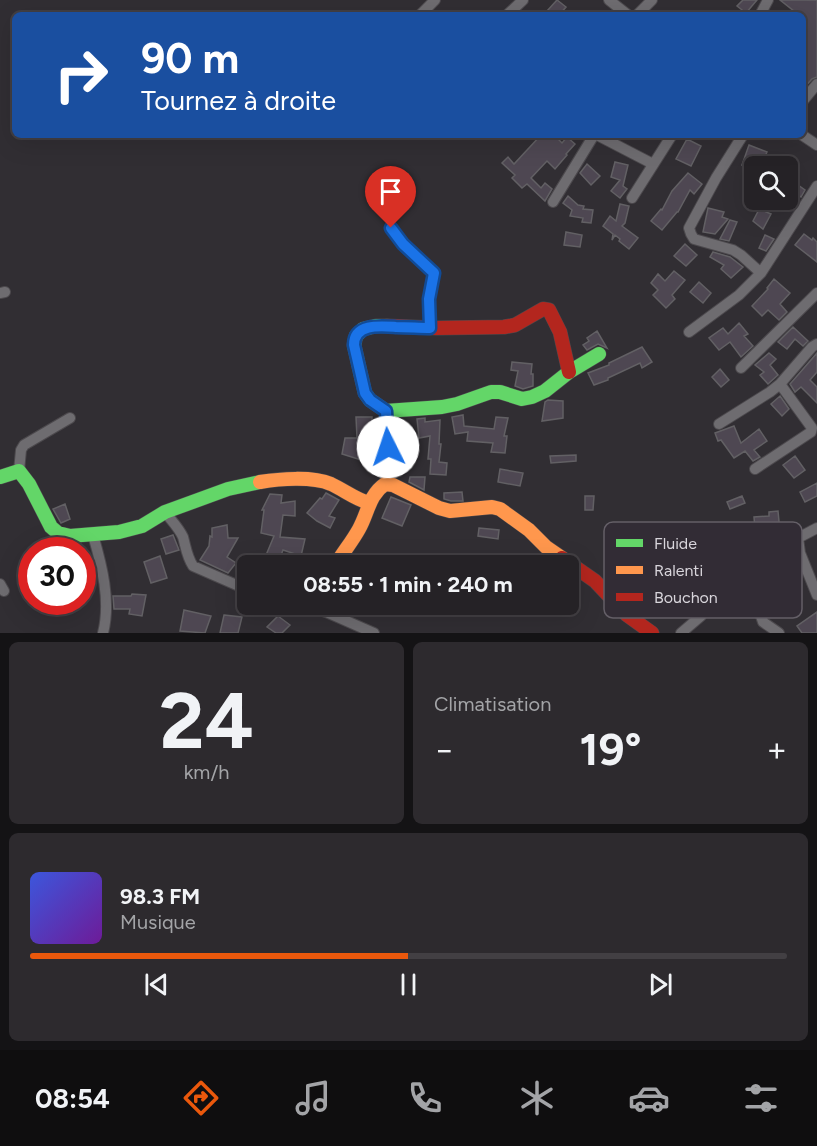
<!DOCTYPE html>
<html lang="fr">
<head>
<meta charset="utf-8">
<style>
  :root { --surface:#252226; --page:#2d2a2e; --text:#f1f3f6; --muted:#a3a4a7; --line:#423f43; --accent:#ea580c }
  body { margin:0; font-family:Figtree,sans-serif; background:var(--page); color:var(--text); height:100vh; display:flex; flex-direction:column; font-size:22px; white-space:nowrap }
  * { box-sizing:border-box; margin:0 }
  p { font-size:20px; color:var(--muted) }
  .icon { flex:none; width:33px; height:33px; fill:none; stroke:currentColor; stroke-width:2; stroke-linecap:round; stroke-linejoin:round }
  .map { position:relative; height:633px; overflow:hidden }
  .sheet { display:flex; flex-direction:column; gap:9px; padding:9px; background:#141315; flex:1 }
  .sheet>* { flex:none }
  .guide { position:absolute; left:12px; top:12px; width:794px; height:126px; border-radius:9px; box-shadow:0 6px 24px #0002,0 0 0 2px var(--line); background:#1a4fa0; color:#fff; overflow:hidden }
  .buttons { position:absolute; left:744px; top:156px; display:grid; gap:12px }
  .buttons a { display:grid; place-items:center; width:54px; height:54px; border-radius:9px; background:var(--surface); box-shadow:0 6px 24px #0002,0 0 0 2px var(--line); font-size:30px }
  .speed { position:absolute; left:18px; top:537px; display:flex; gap:12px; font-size:30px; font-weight:700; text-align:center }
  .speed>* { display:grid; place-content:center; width:78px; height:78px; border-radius:50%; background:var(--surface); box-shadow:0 6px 24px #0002,0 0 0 2px var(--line); line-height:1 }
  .speed .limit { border:9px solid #d22; background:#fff; color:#111 }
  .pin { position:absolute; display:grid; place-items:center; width:51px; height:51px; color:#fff; margin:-62px -26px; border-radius:50% 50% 50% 0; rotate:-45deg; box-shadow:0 0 6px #0007 }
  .pin .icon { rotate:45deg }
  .me { position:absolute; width:66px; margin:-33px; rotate:356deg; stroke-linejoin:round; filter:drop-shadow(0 0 4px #0008) }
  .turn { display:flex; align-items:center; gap:21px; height:126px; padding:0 30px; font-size:27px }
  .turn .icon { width:78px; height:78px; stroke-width:2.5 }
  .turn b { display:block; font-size:42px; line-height:51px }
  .big { font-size:45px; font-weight:700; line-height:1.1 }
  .sheet .tile { flex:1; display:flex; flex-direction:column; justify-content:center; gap:9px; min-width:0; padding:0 21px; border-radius:9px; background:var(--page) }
  .sheet .dial { align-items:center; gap:0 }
  .dial b { font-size:78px; line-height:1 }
  .song { display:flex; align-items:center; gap:18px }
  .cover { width:72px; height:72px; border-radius:9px; background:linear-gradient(135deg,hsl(230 70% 55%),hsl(280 70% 35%)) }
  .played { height:6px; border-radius:3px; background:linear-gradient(90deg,var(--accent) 50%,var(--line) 50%) }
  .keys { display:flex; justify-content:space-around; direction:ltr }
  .heat { display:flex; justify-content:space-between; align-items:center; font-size:33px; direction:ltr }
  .sheet .tiles { flex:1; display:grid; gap:9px; grid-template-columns:1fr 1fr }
  .tile:last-child { grid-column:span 2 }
  .trip { position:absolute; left:237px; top:555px; width:342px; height:60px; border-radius:9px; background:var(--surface); box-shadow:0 6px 24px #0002,0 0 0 2px var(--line); font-weight:700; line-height:60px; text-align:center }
  .tabs { display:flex; height:96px; justify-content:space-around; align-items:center; background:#0f0e0f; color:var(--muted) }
  .tabs .icon { width:42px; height:42px }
  .tabs .on { color:var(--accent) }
  .tabs b { font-size:27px; color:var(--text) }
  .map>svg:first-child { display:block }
</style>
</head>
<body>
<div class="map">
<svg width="817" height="633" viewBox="0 0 817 633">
  <rect width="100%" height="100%" fill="#312e33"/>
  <path fill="#4e4752" stroke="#626064" stroke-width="1.5" d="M 557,0 L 566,7 L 559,15 L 551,15 L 547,11 Z
    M 743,0 L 757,0 L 746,13 L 737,6 Z
    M 780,0 L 817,0 L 817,77 L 812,79 L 802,90 L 802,15 L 799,15 Z
    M 541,135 L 554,135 L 562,143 L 567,137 L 575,144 L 566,154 L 567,155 L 555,169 L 547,161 L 531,178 L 541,188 L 545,183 L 552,189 L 545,201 L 527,184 L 522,188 L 512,178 L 515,175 L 502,163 L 508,157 L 514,164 Z
    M 687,139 L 701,146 L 691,166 L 676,159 Z
    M 749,145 L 767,152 L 761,166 L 754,166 L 754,170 L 742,165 Z
    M 615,162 L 628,165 L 623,186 L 627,189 L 620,198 L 611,191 L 620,180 L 611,177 Z
    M 587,164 L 600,176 L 591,185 L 580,173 Z
    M 688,173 L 702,184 L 694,194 L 690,190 L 678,212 L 677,212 L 662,230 L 651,221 L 661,209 L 662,210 L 672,191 Z
    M 788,178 L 805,190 L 801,197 L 788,189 Z
    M 568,196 L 578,205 L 584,206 L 583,209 L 593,210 L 591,223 L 582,222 L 583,218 L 570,216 L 572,210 L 563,203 Z
    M 764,200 L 774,200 L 766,212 L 771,214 L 763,229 L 753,221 Z
    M 620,204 L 629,206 L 625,223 L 622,226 L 638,238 L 629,249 L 619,241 L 620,239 L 615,235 L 612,240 L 613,234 L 603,226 L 610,216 L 616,221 Z
    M 708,208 L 724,212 L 722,217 L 728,219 L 715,234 L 703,232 Z
    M 730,220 L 737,222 L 729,241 L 720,239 Z
    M 566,232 L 582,235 L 580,247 L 564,245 Z
    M 804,234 L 812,240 L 813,238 L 817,242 L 817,262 L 795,245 Z
    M 765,235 L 774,239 L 766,251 L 759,248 Z
    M 685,244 L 697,255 L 686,266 L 674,256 Z
    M 713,252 L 730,257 L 743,267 L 731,278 L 721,269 L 724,265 L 710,257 Z
    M 674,271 L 685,280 L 672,295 L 675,299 L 666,308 L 653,295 L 658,290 L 651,283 L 658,274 L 665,281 Z
    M 774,279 L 790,293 L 780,304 L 787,312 L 779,320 L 768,310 L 762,316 L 752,306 L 768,289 L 767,288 Z
    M 699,282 L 711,293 L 703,303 L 690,292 Z
    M 739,323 L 748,334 L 744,336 L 753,346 L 741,357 L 730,342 L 719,350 L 709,338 L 723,328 L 728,334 Z
    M 793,327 L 808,341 L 803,346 L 795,339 L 787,349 L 778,342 Z
    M 597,331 L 607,348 L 598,344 L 587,350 L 583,345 L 589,341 L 587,338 Z
    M 642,347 L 652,362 L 642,368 L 640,363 L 608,378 L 608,380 L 594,385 L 588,373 L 609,365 L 609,363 Z
    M 769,353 L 776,359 L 770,365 L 778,375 L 768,384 L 760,375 L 764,372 L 755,365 Z
    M 817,353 L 817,372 L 810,380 L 817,387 L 817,403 L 801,387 L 795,392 L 790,384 Z
    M 512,362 L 532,364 L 531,374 L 533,374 L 533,386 L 523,389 L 515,386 L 518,371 L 511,370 Z
    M 720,369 L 729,380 L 721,387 L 712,377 Z
    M 780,396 L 789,409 L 782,416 L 771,404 Z
    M 548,400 L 563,401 L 563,418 L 542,421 L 545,402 Z
    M 463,415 L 464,426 L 494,429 L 496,417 L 508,418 L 504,436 L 507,436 L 505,453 L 491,452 L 493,443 L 467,441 L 468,432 L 455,434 L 452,417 Z
    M 356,417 L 372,417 L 372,421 L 379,422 L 380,436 L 370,435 L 371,449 L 380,449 L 379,469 L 373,469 L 372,459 L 358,459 L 342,454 L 345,438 L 357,438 Z
    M 425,418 L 425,422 L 440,420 L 439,444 L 441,444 L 439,462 L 447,463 L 446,475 L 430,474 L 431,459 L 428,459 L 430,436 L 419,438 L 417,419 Z
    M 734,426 L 741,443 L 759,429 L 767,441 L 754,450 L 760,457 L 753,461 L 745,451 L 734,458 L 721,440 L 718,441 L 715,433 Z
    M 576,455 L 576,461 L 551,463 L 550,456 Z
    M 795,456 L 805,470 L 794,478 L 783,465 Z
    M 500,469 L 523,473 L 520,486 L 498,482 Z
    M 410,477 L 425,477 L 424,490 L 409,482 Z
    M 817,483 L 817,496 L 805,502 L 800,492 Z
    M 462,492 L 463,501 L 451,501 L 444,499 L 444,493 Z
    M 326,493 L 339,500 L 329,516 L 335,518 L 330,528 L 317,521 L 307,513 L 320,498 L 322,499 Z
    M 270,494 L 282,495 L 281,503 L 295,501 L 295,516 L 283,515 L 280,537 L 305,539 L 301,556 L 283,550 L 278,563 L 264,560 L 274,536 L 261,533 L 264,510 L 262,510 Z
    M 585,496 L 594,496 L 593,510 L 585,510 Z
    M 742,496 L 745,503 L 730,509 L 727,502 Z
    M 391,497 L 411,505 L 402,526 L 382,518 Z
    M 65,504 L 70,519 L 61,523 L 53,509 Z
    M 778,511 L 780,532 L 771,534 L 771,527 L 755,529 L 754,517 L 769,516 L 769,512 Z
    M 227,525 L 228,538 L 238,538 L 227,557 L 236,563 L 228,573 L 200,560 L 209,546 L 210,536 L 212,537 L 212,528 Z
    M 479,528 L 499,530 L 498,539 L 478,536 Z
    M 173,535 L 179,550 L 166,554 L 161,539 Z
    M 160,556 L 167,578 L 151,583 L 144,562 Z
    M 132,594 L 146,595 L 142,616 L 129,614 L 130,609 L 114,609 L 113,596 L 131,596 Z
    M 184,610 L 211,616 L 205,633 L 180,631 Z
    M 817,612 L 817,633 L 802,633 L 797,626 Z
    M 224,615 L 242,617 L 238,633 L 220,633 Z
    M 278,616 L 290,625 L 282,633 L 276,633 L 267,627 Z"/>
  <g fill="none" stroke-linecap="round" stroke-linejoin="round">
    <defs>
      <path id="street" d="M 609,0 L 628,15
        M 420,15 L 435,0
        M 507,15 L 523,0
        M 637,15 L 652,0
        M 760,15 L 768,0
        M 802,102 L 817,84
        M 597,135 L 653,164
        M 743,135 L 716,178 L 689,228 L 691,234 L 694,239 L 733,250 L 741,255 L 761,273
        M 802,135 L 817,145
        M 632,198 L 672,135
        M 553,202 L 594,135
        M 391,228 L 403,244 L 434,273 L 429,299 L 430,328
        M 0,293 L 5,292
        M 689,332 L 739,295 L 761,273 L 817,186
        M 741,368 L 817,293
        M 719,424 L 770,392 L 780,384 L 812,347 L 817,344
        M 755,469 L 811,432 L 812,428 L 780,384
        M 19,471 L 21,450 L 24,445 L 70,418
        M 385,484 L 388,447 L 386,411
        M 165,512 C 171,520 179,528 183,537 C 186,548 187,557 193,566 L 248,590
        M 93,535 C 102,566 111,601 103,633
        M 798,538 L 800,553 L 817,595
        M 738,572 L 759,610 L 763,622 L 779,633
        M 0,584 L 4,591
        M 303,604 L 326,612 L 374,633
        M 681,633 L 701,616 L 712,595 L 738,572 L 746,555 L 758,549 L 798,538 L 817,528"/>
      <path id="fast" d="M 387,326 L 376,326 L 363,329 L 356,336 L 354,345 L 365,393 L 370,400 L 386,411 L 442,407 L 457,404 L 491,392 L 500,392 L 522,399 L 532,397 L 545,391 L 569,372 L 599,354
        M 0,477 L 19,471 L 29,484 L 51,527 L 58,533 L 70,536 L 119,532 L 142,526 L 165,512 L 228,489 L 260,482"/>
      <path id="slow" d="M 260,482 C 279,479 312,476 331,484 C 344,490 355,499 369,503
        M 338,561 C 345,550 353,540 359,529 C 368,513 369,495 385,484 L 393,485 L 439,508 L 450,511 L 492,507 L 500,509 L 529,530 L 546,547 L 562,558"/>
      <path id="jam" d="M 387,326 L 437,328 L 504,327 L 515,325 L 543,309 L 549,310 L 560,332 L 569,372
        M 562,558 L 595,581 L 627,615 L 652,633"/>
    </defs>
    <use href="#street" stroke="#4c494d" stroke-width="12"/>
    <use href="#fast" stroke="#4c494d" stroke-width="15"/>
    <use href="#slow" stroke="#4c494d" stroke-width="15"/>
    <use href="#jam" stroke="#4c494d" stroke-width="15"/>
    <use href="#street" stroke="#6e6c70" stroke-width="10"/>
    <use href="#fast" stroke="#63d668" stroke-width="14"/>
    <use href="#slow" stroke="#ff974d" stroke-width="14"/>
    <use href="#jam" stroke="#b3261e" stroke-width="14"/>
  </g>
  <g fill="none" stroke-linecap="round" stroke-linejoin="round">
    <defs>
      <path id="route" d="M 388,447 L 386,411 L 370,400 L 365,393 L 354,345 C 354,323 381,326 396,327 C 408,327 419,328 430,328 L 429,299 L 434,273 L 403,244 L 391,228"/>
    </defs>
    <use href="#route" stroke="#114b97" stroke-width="15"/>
    <use href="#route" stroke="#1a73e8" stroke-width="10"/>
  </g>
  <rect x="604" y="522" width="198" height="96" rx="9" fill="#322c35" stroke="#645f67" stroke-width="1.5"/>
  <rect x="616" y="539" width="27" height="8" fill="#63d668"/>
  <rect x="616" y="566" width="27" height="8" fill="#ff974d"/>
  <rect x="616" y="593" width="27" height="8" fill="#b3261e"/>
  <g font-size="16" fill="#d8d5db">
    <text x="654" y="549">Fluide</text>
    <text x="654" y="576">Ralenti</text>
    <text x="654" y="603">Bouchon</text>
  </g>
</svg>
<div class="buttons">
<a><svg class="icon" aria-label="search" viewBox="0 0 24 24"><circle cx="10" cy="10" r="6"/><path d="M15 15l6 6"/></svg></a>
</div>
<div class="speed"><div class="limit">30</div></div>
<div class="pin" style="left:391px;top:228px;background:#d93025"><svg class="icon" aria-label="arrive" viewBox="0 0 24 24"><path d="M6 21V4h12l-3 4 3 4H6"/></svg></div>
<svg class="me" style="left:388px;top:447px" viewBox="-20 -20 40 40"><circle r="19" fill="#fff"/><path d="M0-13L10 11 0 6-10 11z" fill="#1a73e8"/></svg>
<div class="trip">08:55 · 1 min · 240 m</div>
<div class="guide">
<div class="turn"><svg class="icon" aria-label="right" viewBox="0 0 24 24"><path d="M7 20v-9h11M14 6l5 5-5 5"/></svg><div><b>90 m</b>Tournez à droite</div></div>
</div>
</div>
<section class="sheet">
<div class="tiles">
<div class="tile dial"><b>24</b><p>km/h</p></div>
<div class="tile"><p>Climatisation</p>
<div class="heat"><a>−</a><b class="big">19°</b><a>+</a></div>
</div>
<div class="tile">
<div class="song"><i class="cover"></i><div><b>98.3 FM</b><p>Musique</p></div></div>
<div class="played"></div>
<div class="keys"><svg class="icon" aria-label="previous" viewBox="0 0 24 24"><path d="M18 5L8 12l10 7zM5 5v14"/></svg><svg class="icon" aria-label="pause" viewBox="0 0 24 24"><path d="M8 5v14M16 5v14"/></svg><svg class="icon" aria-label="next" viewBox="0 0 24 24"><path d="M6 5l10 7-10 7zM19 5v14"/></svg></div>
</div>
</div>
</section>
<nav class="tabs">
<b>08:54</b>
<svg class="icon on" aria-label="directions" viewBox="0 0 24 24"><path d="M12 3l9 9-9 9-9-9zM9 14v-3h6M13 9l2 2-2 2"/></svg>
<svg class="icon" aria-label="music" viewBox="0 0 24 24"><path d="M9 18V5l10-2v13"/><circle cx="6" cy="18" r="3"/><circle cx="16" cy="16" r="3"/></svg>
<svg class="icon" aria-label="phone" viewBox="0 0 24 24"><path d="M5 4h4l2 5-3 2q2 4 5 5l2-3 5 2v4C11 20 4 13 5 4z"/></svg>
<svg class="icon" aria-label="climate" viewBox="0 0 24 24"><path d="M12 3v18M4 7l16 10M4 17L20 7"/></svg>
<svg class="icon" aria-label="car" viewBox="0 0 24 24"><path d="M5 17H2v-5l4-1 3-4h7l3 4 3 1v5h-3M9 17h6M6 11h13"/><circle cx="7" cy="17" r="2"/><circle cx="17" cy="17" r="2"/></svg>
<svg class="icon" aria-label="filters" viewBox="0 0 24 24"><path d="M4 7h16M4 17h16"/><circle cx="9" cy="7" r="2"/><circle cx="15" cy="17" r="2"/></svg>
</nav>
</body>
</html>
